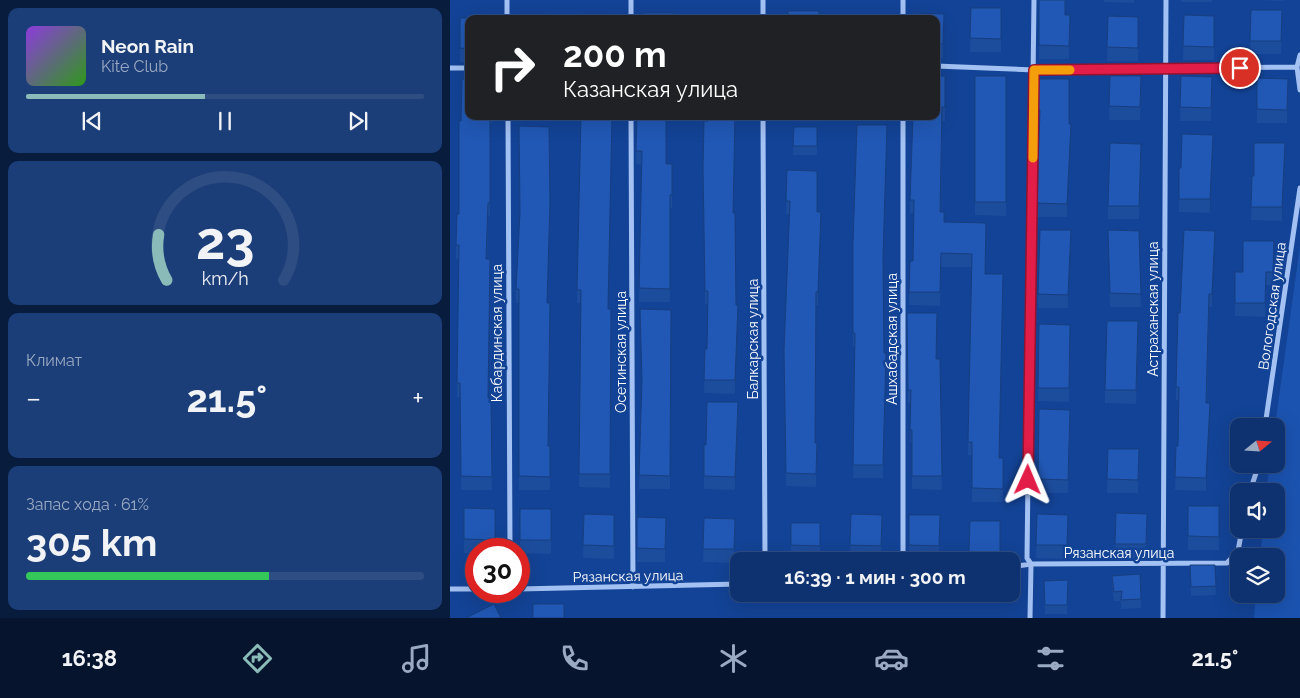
<!DOCTYPE html>
<html lang="ru">
<head>
<meta charset="utf-8">
<style>
  :root { --surface:#0e3270; --page:#1c3e78; --text:#f1f3f6; --muted:#9baac3; --line:#2e4d83; --accent:#8bbbb9 }
  body { margin:0; font-family:Raleway,sans-serif; background:var(--page); color:var(--text); height:100vh; display:flex; flex-direction:column; font-size:19px; white-space:nowrap }
  * { box-sizing:border-box; margin:0 }
  p { font-size:16px; color:var(--muted) }
  .icon { flex:none; width:28px; height:28px; fill:none; stroke:currentColor; stroke-width:2; stroke-linecap:round; stroke-linejoin:round }
  .map { position:relative; flex:1; overflow:hidden }
  .drawer { display:flex; flex-direction:column; gap:8px; padding:8px; background:#081c3e; width:450px }
  .drawer>* { flex:none }
  .hud { position:absolute; left:15px; top:15px; width:475px; height:105px; border-radius:10px; box-shadow:0 5px 20px #0002,0 0 0 1px var(--line); background:#202124; color:#fff; overflow:hidden }
  .needle { width:32px; rotate:72deg }
  .buttons { position:absolute; left:780px; top:418px; display:grid; gap:10px }
  .buttons a { display:grid; place-items:center; width:55px; height:55px; border-radius:10px; background:var(--surface); box-shadow:0 5px 20px #0002,0 0 0 1px var(--line); font-size:25px }
  .speed { position:absolute; left:15px; top:538px; display:flex; gap:10px; font-size:25px; font-weight:700; text-align:center }
  .speed>* { display:grid; place-content:center; width:65px; height:65px; border-radius:50%; background:var(--surface); box-shadow:0 5px 20px #0002,0 0 0 1px var(--line); line-height:1 }
  .speed .limit { border:8px solid #d22; background:#fff; color:#111 }
  .pin { position:absolute; display:grid; place-items:center; width:42px; height:42px; color:#fff; margin:-21px; border:2px solid #fff; border-radius:50%; box-shadow:0 1px 5px #0007 }
  .me { position:absolute; width:55px; margin:-28px; rotate:1deg; stroke-linejoin:round; filter:drop-shadow(0 0 4px #0008) }
  .turn { display:flex; align-items:center; gap:18px; height:105px; padding:0 15px; font-size:22px }
  .turn .icon { width:65px; height:65px; stroke-width:2.5 }
  .turn b { display:block; font-size:35px; line-height:42px }
  .big { font-size:38px; font-weight:700; line-height:1.1 }
  .drawer .card { flex:1; display:flex; flex-direction:column; justify-content:center; gap:8px; min-width:0; padding:0 18px; border-radius:10px; background:var(--page) }
  .drawer .dial { align-items:center; gap:0 }
  .dial svg { height:130px; overflow:visible; fill:none; stroke:var(--line); stroke-width:7; stroke-linecap:round; text-anchor:middle }
  .dial text { fill:var(--text); stroke:none }
  .song { display:flex; align-items:center; gap:15px }
  .cover { width:60px; height:60px; border-radius:8px; background:linear-gradient(135deg,hsl(270 70% 55%),hsl(110 70% 35%)) }
  .played { height:5px; border-radius:2px; background:linear-gradient(90deg,var(--accent) 45%,var(--line) 45%) }
  .keys { display:flex; justify-content:space-around; direction:ltr }
  .heat { display:flex; justify-content:space-between; align-items:center; font-size:28px; direction:ltr }
  .charge { height:8px; border-radius:4px; background:linear-gradient(90deg,#34c759 61%,var(--line) 0) }
  .trip { position:absolute; left:280px; top:552px; width:290px; height:50px; border-radius:10px; background:var(--surface); box-shadow:0 5px 20px #0002,0 0 0 1px var(--line); font-weight:700; line-height:50px; text-align:center }
  .tab-bar { display:flex; height:80px; justify-content:space-around; align-items:center; background:#06142d; color:var(--muted) }
  .tab-bar .icon { width:35px; height:35px }
  .tab-bar .selected { color:var(--accent) }
  .tab-bar b { font-size:22px; color:var(--text) }
  main { display:flex; flex:1; min-height:0 }
  .map>svg:first-child { display:block }
</style>
</head>
<body>
<main>
<section class="drawer">
<div class="card">
<div class="song"><i class="cover"></i><div><b>Neon Rain</b><p>Kite Club</p></div></div>
<div class="played"></div>
<div class="keys"><svg class="icon" aria-label="previous" viewBox="0 0 24 24"><path d="M18 5L8 12l10 7zM5 5v14"/></svg><svg class="icon" aria-label="pause" viewBox="0 0 24 24"><path d="M8 5v14M16 5v14"/></svg><svg class="icon" aria-label="next" viewBox="0 0 24 24"><path d="M6 5l10 7-10 7zM19 5v14"/></svg></div>
</div>
<div class="card dial"><svg viewBox="0 0 100 80">
<path d="M14 69A42 42 0 1 1 86 69"/>
<path d="M14 69A42 42 0 0 1 9 41" stroke="#8bbbb9"/>
<text x="50" y="56" font-size="32" font-weight="700">23</text>
<text x="50" y="72" font-size="11">km/h</text>
</svg></div>
<div class="card"><p>Климат</p>
<div class="heat"><a>−</a><b class="big">21.5°</b><a>+</a></div>
</div>
<div class="card"><p>Запас хода · 61%</p><b class="big">305 km</b><div class="charge"></div></div>
</section>
<div class="map">
<svg width="850" height="618" viewBox="0 0 850 618">
  <rect width="100%" height="100%" fill="#134396"/>
  <path fill="#1b53b0" d="M 850,246 L 850,618 L 804,618 L 806,594 L 826,594 L 826,556 L 810,556 L 813,529 L 826,529 L 826,491 L 816,491 L 820,464 L 826,464 L 825,426 Z"/>
  <g fill="none" stroke-linecap="round" stroke-linejoin="round">
    <path stroke="#a3c1f3" stroke-width="5" d="M 57,0 L 57,19
      M 181,0 L 181,19
      M 453,0 L 453,19
      M 313,19 L 313,0
      M 850,55 L 847,67 L 850,90
      M 486,66 L 584,70 L 847,67
      M 0,68 L 19,68
      M 58,116 L 60,549
      M 181,116 L 183,587
      M 313,116 L 315,561
      M 815,426 L 850,188
      M 800,491 L 809,464
      M 453,561 L 453,116
      M 561,567 L 581,564 L 777,563 L 788,551 L 792,529
      M 0,589 L 26,589
      M 69,589 L 289,584
      M 363,594 L 368,594
      M 580,618 L 581,564 L 577,558 L 584,0
      M 713,618 L 716,0"/>
  </g>
  <path fill="#1c4c9c" d="M 588,0 L 616,0 L 615,15 L 620,15 L 619,59 L 589,59 L 589,11 Z
    M 654,0 L 684,0 L 684,3 L 654,2 Z
    M 731,0 L 762,0 L 762,2 L 731,2 Z
    M 803,0 L 834,0 L 834,1 Z
    M 521,8 L 551,8 L 551,52 L 520,52 Z
    M 801,10 L 832,10 L 831,54 L 800,54 Z
    M 494,14 L 493,58 L 486,58 L 486,19 Z
    M 734,15 L 764,16 L 764,60 L 733,60 Z
    M 658,16 L 688,17 L 688,61 L 657,61 Z
    M 10,18 L 19,19 L 19,62 L 10,62 Z
    M 495,76 L 495,121 L 492,121 L 491,212 L 494,222 L 536,223 L 535,274 L 549,458 L 553,458 L 553,502 L 522,502 L 522,455 L 518,455 L 518,442 L 522,267 L 491,267 L 490,306 L 459,305 L 460,261 L 463,261 L 464,213 L 460,213 L 460,200 Z
    M 525,76 L 556,76 L 556,216 L 525,215 Z
    M 660,76 L 691,76 L 690,120 L 659,120 Z
    M 731,76 L 762,77 L 761,121 L 730,121 Z
    M 807,78 L 838,79 L 837,123 L 807,123 Z
    M 589,79 L 619,124 L 621,137 L 617,217 L 587,217 L 590,123 L 588,123 Z
    M 19,116 L 42,116 L 42,123 L 40,123 L 40,216 L 38,216 L 37,259 L 38,398 L 41,398 L 42,490 L 11,490 L 10,397 L 7,397 L 9,259 L 6,259 L 6,245 L 9,214 L 11,121 Z
    M 131,116 L 158,309 L 161,309 L 160,488 L 129,487 L 131,303 L 127,303 L 127,290 Z
    M 187,116 L 216,164 L 222,164 L 222,208 L 220,208 L 220,302 L 189,302 L 192,165 L 186,164 Z
    M 259,116 L 289,116 L 289,120 L 285,120 L 283,213 L 286,305 L 288,318 L 285,394 L 254,393 L 255,349 L 257,349 L 258,304 L 255,304 L 253,167 Z
    M 344,127 L 367,127 L 367,155 L 343,155 Z
    M 437,139 L 433,269 L 433,478 L 403,478 L 405,346 L 403,346 L 403,242 Z
    M 763,148 L 760,213 L 729,212 L 729,168 L 731,168 Z
    M 691,157 L 689,219 L 658,219 L 658,206 Z
    M 835,157 L 832,221 L 801,220 L 802,176 L 804,176 Z
    M 337,170 L 367,212 L 371,226 L 368,305 L 366,305 L 365,443 L 367,443 L 366,487 L 336,486 L 334,350 L 340,214 L 336,214 Z
    M 100,215 L 97,303 L 98,446 L 100,446 L 100,490 L 69,490 L 69,303 L 66,303 L 66,289 Z
    M 658,230 L 689,231 L 691,307 L 660,307 Z
    M 824,241 L 823,286 L 816,285 L 815,317 L 785,316 L 785,272 L 793,272 Z
    M 621,244 L 618,308 L 588,308 L 588,294 Z
    M 765,244 L 762,307 L 759,307 L 757,403 L 760,416 L 756,491 L 725,490 L 726,446 L 728,446 L 729,400 L 726,400 L 726,387 L 730,313 Z
    M 190,309 L 221,310 L 220,489 L 189,489 L 192,388 Z
    M 457,313 L 487,359 L 492,490 L 462,489 L 462,443 L 460,443 L 461,403 L 458,403 Z
    M 589,324 L 620,325 L 619,402 L 588,401 Z
    M 688,335 L 686,404 L 655,403 L 655,390 Z
    M 589,409 L 620,410 L 618,493 L 588,493 Z
    M 288,416 L 285,490 L 254,489 L 254,445 L 256,445 Z
    M 658,449 L 689,449 L 688,493 L 657,493 Z
    M 738,506 L 769,506 L 769,550 L 738,550 Z
    M 14,508 L 45,509 L 45,549 L 26,549 L 26,553 L 14,553 Z
    M 70,509 L 101,509 L 101,554 L 70,553 Z
    M 666,513 L 697,514 L 696,558 L 665,557 Z
    M 134,514 L 164,515 L 164,559 L 133,558 Z
    M 401,514 L 432,515 L 431,559 L 400,558 Z
    M 587,514 L 618,515 L 617,559 L 586,558 Z
    M 459,515 L 490,515 L 489,559 L 459,559 Z
    M 187,517 L 216,518 L 215,562 L 187,562 Z
    M 254,518 L 285,519 L 284,563 L 253,562 Z
    M 520,521 L 550,521 L 550,561 L 519,561 Z
    M 341,523 L 370,523 L 370,555 L 341,554 Z
    M 740,565 L 765,565 L 766,595 L 741,596 Z
    M 662,576 L 691,599 L 691,608 L 671,609 L 671,601 L 664,601 L 662,585 Z
    M 618,580 L 617,614 L 595,614 L 594,581 Z"/>
  <path fill="#173e7f" d="M 621,124 L 621,137 L 617,217 L 617,204 Z
    M 763,135 L 763,148 L 760,213 L 760,199 Z
    M 835,143 L 835,157 L 832,221 L 832,207 Z
    M 371,212 L 371,226 L 368,305 L 368,292 Z
    M 621,230 L 621,244 L 618,308 L 618,295 Z
    M 765,231 L 765,244 L 762,307 L 762,294 Z
    M 288,305 L 288,318 L 285,394 L 285,380 Z
    M 288,402 L 288,416 L 285,490 L 285,477 Z
    M 760,403 L 760,416 L 756,491 L 756,478 Z"/>
  <path fill="#2158b5" stroke="#173e7f" d="M 589,0 L 615,0 L 615,15 L 620,15 L 619,46 L 589,45 Z
    M 521,8 L 551,8 L 551,39 L 520,38 Z
    M 801,10 L 832,10 L 831,41 L 800,41 Z
    M 338,11 L 369,11 L 369,19 L 338,19 Z
    M 193,13 L 224,13 L 224,19 L 193,19 Z
    M 463,13 L 494,14 L 493,44 L 486,44 L 486,19 L 463,19 Z
    M 70,14 L 100,14 L 100,19 L 69,19 Z
    M 129,14 L 160,14 L 159,19 L 129,19 Z
    M 734,15 L 764,16 L 764,47 L 733,46 Z
    M 402,16 L 433,16 L 433,19 L 402,19 Z
    M 658,16 L 688,17 L 688,48 L 657,47 Z
    M 10,18 L 41,18 L 19,19 L 19,49 L 10,48 Z
    M 486,76 L 495,76 L 495,107 L 492,107 L 490,212 L 494,212 L 494,222 L 536,223 L 535,274 L 553,274 L 549,458 L 553,458 L 553,489 L 522,488 L 522,442 L 518,442 L 522,254 L 491,253 L 490,292 L 459,292 L 460,261 L 463,261 L 464,200 L 460,200 L 463,116 L 486,116 Z
    M 525,76 L 556,76 L 556,202 L 525,202 Z
    M 660,76 L 691,76 L 690,107 L 659,106 Z
    M 731,76 L 762,77 L 761,108 L 730,107 Z
    M 807,78 L 838,79 L 837,110 L 807,109 Z
    M 12,79 L 19,79 L 19,116 L 40,116 L 40,203 L 38,203 L 36,259 L 40,259 L 38,398 L 41,398 L 42,477 L 11,476 L 10,383 L 7,383 L 9,245 L 6,245 L 7,214 L 9,214 L 9,121 L 11,121 Z
    M 589,79 L 619,79 L 619,124 L 621,124 L 617,204 L 587,203 L 590,110 L 588,109 Z
    M 131,116 L 162,116 L 158,309 L 161,309 L 160,474 L 129,474 L 131,290 L 127,290 Z
    M 187,116 L 216,116 L 216,164 L 222,164 L 222,195 L 220,195 L 220,289 L 189,288 L 192,151 L 186,151 Z
    M 259,116 L 285,116 L 283,213 L 285,213 L 286,305 L 288,305 L 285,380 L 254,380 L 255,349 L 257,349 L 258,291 L 255,291 L 253,167 L 254,121 L 258,121 Z
    M 407,125 L 437,125 L 433,258 L 434,353 L 436,353 L 433,465 L 403,465 L 405,333 L 403,333 L 403,242 Z
    M 69,126 L 99,127 L 100,202 L 97,303 L 100,303 L 98,446 L 100,446 L 100,477 L 69,476 L 69,289 L 66,289 L 70,212 Z
    M 344,127 L 367,127 L 367,146 L 343,146 Z
    M 732,134 L 763,135 L 760,199 L 729,199 L 729,168 L 731,168 Z
    M 660,143 L 691,144 L 689,206 L 658,206 Z
    M 804,143 L 835,143 L 832,207 L 801,207 L 802,176 L 804,176 Z
    M 337,170 L 367,171 L 367,212 L 371,212 L 368,292 L 366,292 L 365,443 L 367,443 L 366,474 L 336,473 L 334,350 L 340,201 L 336,201 Z
    M 590,230 L 621,230 L 618,295 L 588,294 Z
    M 658,230 L 689,231 L 691,294 L 660,293 Z
    M 734,230 L 765,231 L 762,294 L 759,294 L 756,403 L 760,403 L 756,478 L 725,477 L 726,446 L 728,446 L 729,387 L 726,387 L 728,313 L 730,313 Z
    M 793,241 L 824,241 L 823,272 L 816,272 L 815,303 L 785,303 L 785,272 L 793,272 Z
    M 190,309 L 221,310 L 220,476 L 189,475 L 192,380 Z
    M 457,313 L 487,313 L 486,359 L 490,359 L 492,476 L 462,476 L 462,430 L 460,430 L 461,390 L 458,390 Z
    M 657,321 L 688,321 L 686,390 L 655,390 Z
    M 589,324 L 620,325 L 619,388 L 588,388 Z
    M 257,402 L 288,402 L 285,477 L 254,476 L 254,445 L 256,445 Z
    M 589,409 L 620,410 L 618,480 L 588,479 Z
    M 658,449 L 689,449 L 688,480 L 657,479 Z
    M 738,506 L 769,506 L 769,537 L 738,536 Z
    M 14,508 L 45,509 L 45,540 L 14,539 Z
    M 70,509 L 101,509 L 101,540 L 70,540 Z
    M 666,513 L 697,514 L 696,544 L 665,544 Z
    M 134,514 L 164,515 L 164,546 L 133,545 Z
    M 401,514 L 432,515 L 431,546 L 400,545 Z
    M 587,514 L 618,515 L 617,545 L 586,545 Z
    M 459,515 L 490,515 L 489,546 L 459,545 Z
    M 187,517 L 216,518 L 215,549 L 187,548 Z
    M 254,518 L 285,519 L 284,549 L 253,549 Z
    M 520,521 L 550,521 L 550,552 L 519,552 Z
    M 341,523 L 370,523 L 370,546 L 341,545 Z
    M 740,565 L 765,565 L 766,586 L 741,587 Z
    M 690,574 L 691,599 L 671,600 L 672,591 L 664,592 L 662,576 Z
    M 618,580 L 617,605 L 595,605 L 594,581 Z
    M 44,604 L 51,618 L 16,618 Z
    M 83,604 L 114,604 L 114,618 L 83,618 Z"/>
  <g fill="none" stroke-linecap="round" stroke-linejoin="round">
    <defs>
      <path id="route" d="M 578,480 L 584,70 L 790,68"/>
    </defs>
    <use href="#route" stroke="#92132f" stroke-width="12"/>
    <use href="#route" stroke="#e11d48" stroke-width="9"/>
    <path stroke="#f59e0b" stroke-width="9" d="M 583,158 L 584,70 L 620,70"/>
  </g>
  <g text-anchor="middle" stroke-width="5" stroke-linejoin="round" paint-order="stroke">
    <g font-size="14" fill="#fff" stroke="#134396">
      <text transform="translate(822 306) rotate(-82)" y="5">Вологодская улица</text>
      <text transform="translate(703 309) rotate(-90)" y="5">Астраханская улица</text>
      <text transform="translate(47 333) rotate(-90)" y="5">Кабардинская улица</text>
      <text transform="translate(303 339) rotate(-90)" y="5">Балкарская улица</text>
      <text transform="translate(442 339) rotate(-90)" y="5">Ашхабадская улица</text>
      <text transform="translate(171 352) rotate(-90)" y="5">Осетинская улица</text>
      <text x="669" y="558">Рязанская улица</text>
      <text transform="translate(178 576) rotate(-1)" y="5">Рязанская улица</text>
    </g>
  </g>
</svg>
<div class="buttons">
<a><svg class="needle" viewBox="-14 -14 28 28"><path d="M0-13l5 13h-10z" fill="#e53935"/><path d="M0 13l5-13h-10z" fill="#9baac3"/></svg></a>
<a><svg class="icon" aria-label="sound" viewBox="0 0 24 24"><path d="M4 9h4l5-4v14l-5-4H4zM17 9q2 3 0 6"/></svg></a>
<a><svg class="icon" aria-label="layers" viewBox="0 0 24 24"><path d="M12 4l9 5-9 5-9-5zM3 14l9 5 9-5"/></svg></a>
</div>
<div class="speed"><div class="limit">30</div></div>
<div class="pin" style="left:790px;top:68px;background:#d93025"><svg class="icon" aria-label="arrive" viewBox="0 0 24 24"><path d="M6 21V4h12l-3 4 3 4H6"/></svg></div>
<svg class="me" style="left:578px;top:480px" viewBox="-20 -20 40 40"><path d="M0-17L14 15 0 8-14 15z" fill="#e11d48" stroke="#fff" stroke-width="4"/></svg>
<div class="trip">16:39 · 1 мин · 300 m</div>
<div class="hud">
<div class="turn"><svg class="icon" aria-label="right" viewBox="0 0 24 24"><path d="M7 20v-9h11M14 6l5 5-5 5"/></svg><div><b>200 m</b>Казанская улица</div></div>
</div>
</div>
</main>
<nav class="tab-bar">
<b>16:38</b>
<svg class="icon selected" aria-label="directions" viewBox="0 0 24 24"><path d="M12 3l9 9-9 9-9-9zM9 14v-3h6M13 9l2 2-2 2"/></svg>
<svg class="icon" aria-label="music" viewBox="0 0 24 24"><path d="M9 18V5l10-2v13"/><circle cx="6" cy="18" r="3"/><circle cx="16" cy="16" r="3"/></svg>
<svg class="icon" aria-label="phone" viewBox="0 0 24 24"><path d="M5 4h4l2 5-3 2q2 4 5 5l2-3 5 2v4C11 20 4 13 5 4z"/></svg>
<svg class="icon" aria-label="climate" viewBox="0 0 24 24"><path d="M12 3v18M4 7l16 10M4 17L20 7"/></svg>
<svg class="icon" aria-label="car" viewBox="0 0 24 24"><path d="M5 17H2v-5l4-1 3-4h7l3 4 3 1v5h-3M9 17h6M6 11h13"/><circle cx="7" cy="17" r="2"/><circle cx="17" cy="17" r="2"/></svg>
<svg class="icon" aria-label="filters" viewBox="0 0 24 24"><path d="M4 7h16M4 17h16"/><circle cx="9" cy="7" r="2"/><circle cx="15" cy="17" r="2"/></svg>
<b>21.5°</b>
</nav>
</body>
</html>
